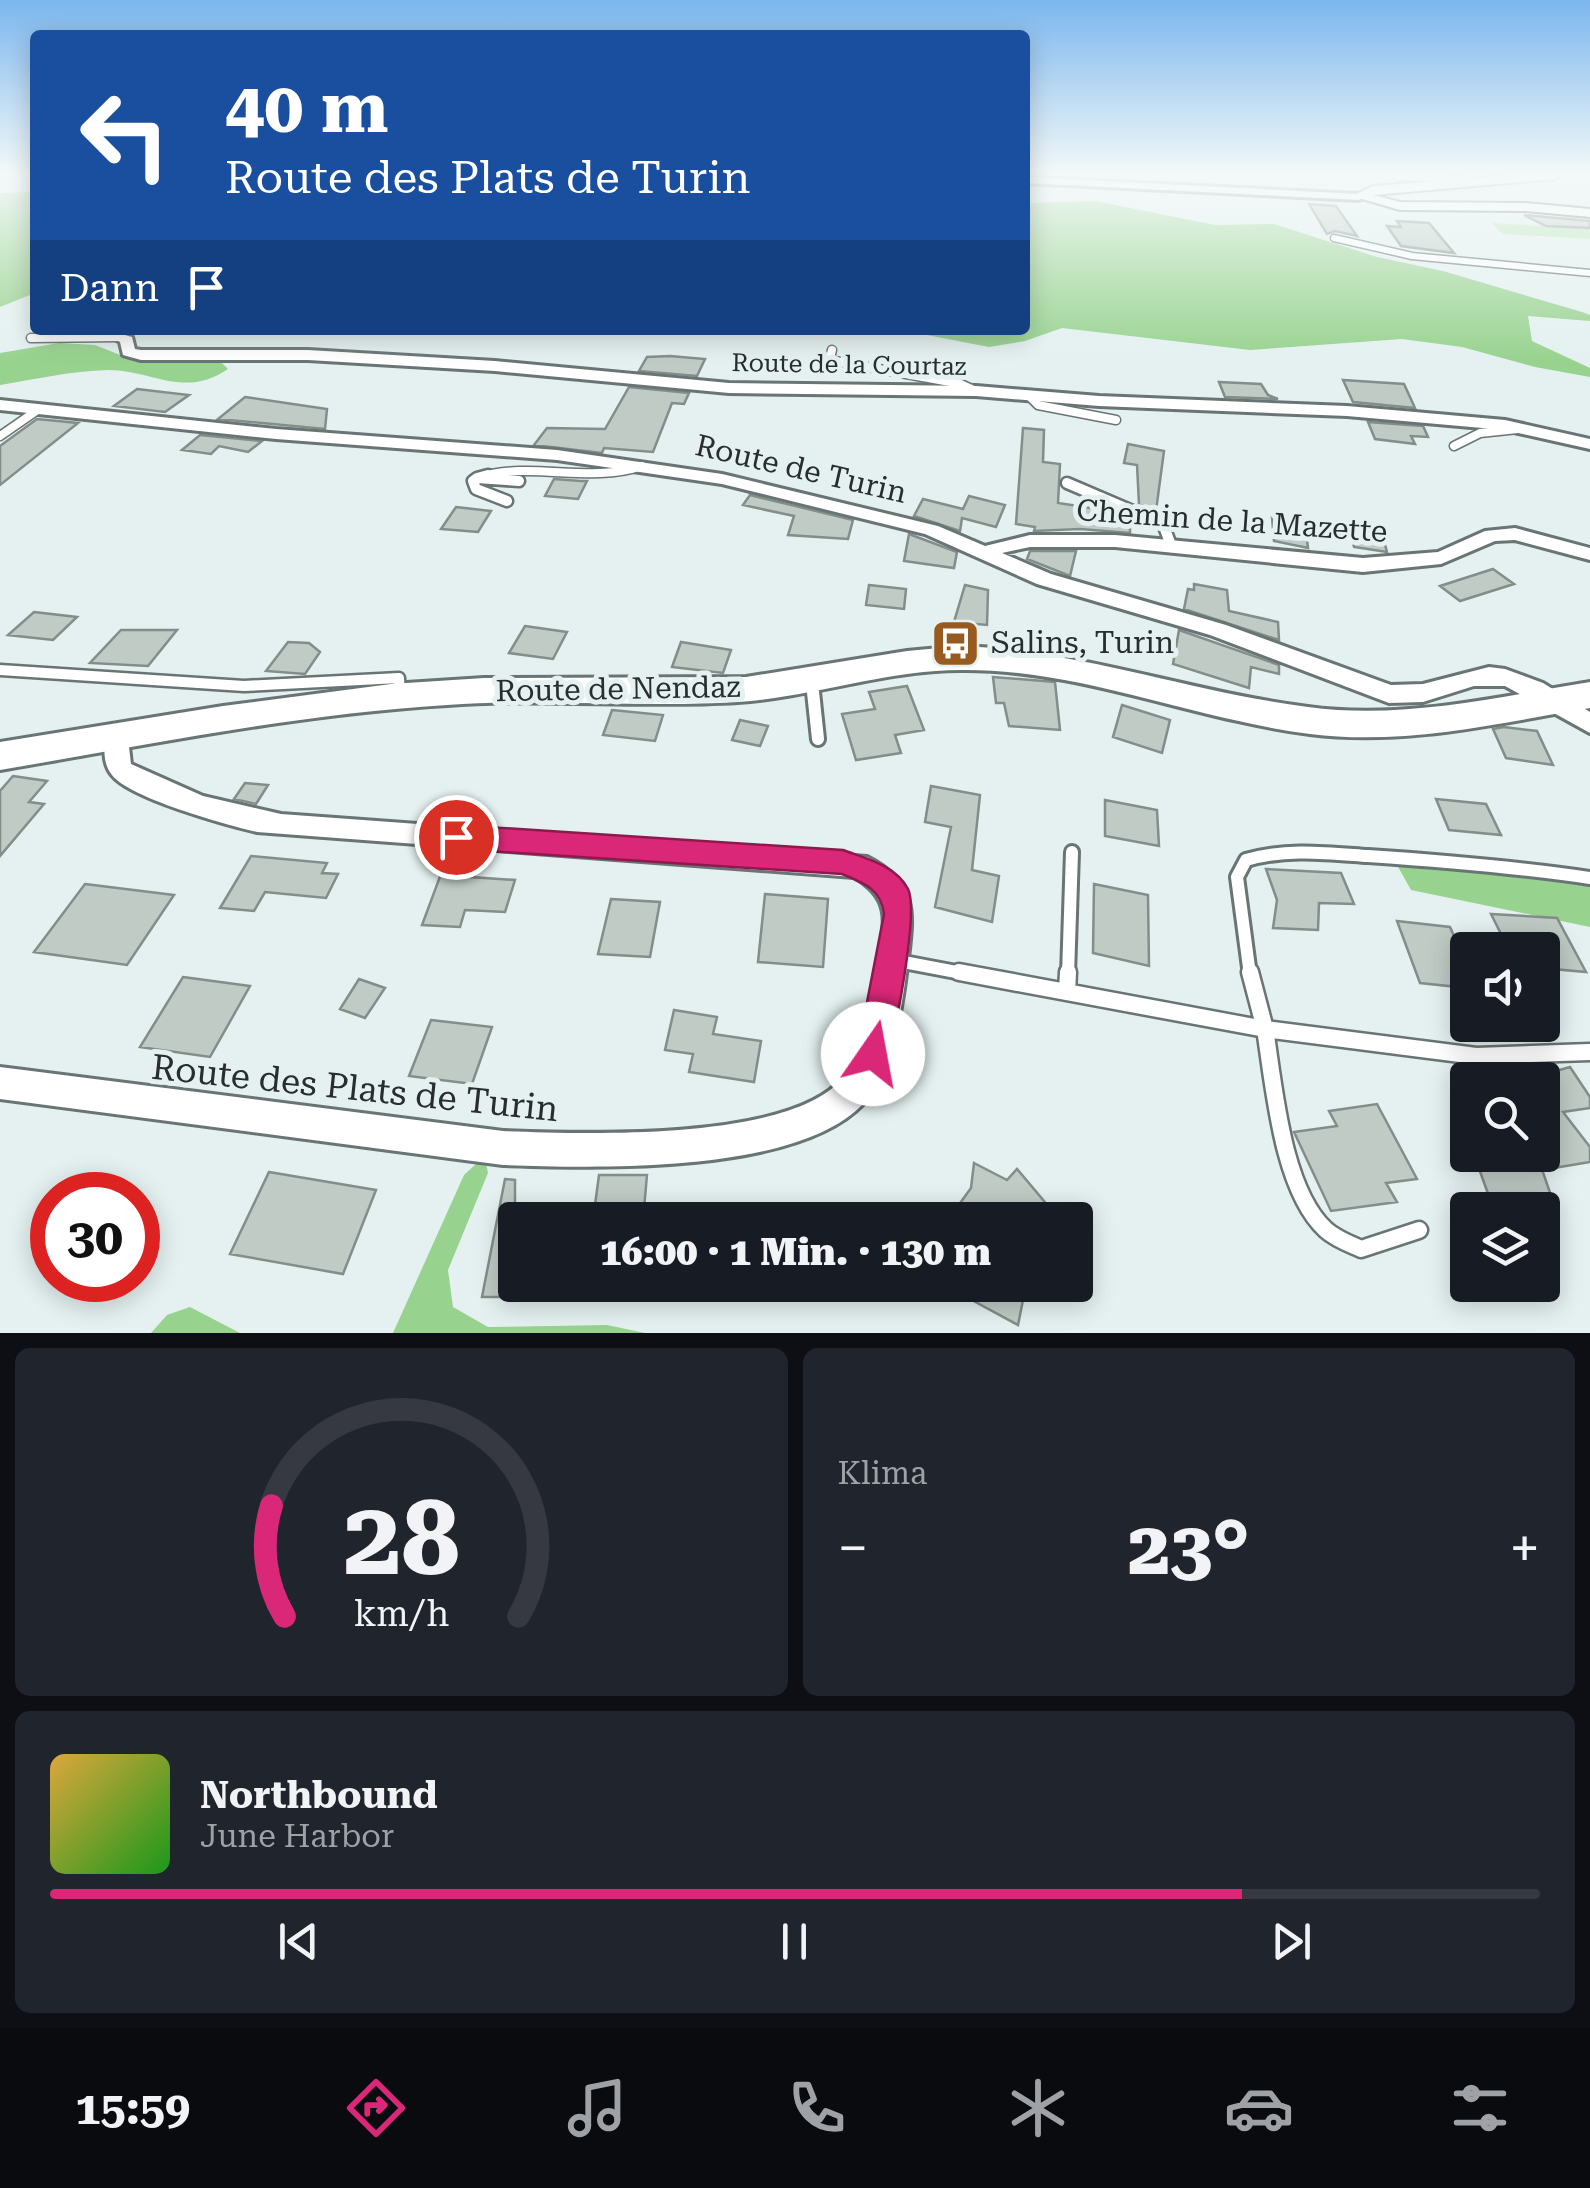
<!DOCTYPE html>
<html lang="de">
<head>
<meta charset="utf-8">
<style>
  :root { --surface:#171b24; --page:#20242c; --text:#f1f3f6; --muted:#9ea1a6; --line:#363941; --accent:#db2777 }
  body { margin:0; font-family:"Roboto Serif",serif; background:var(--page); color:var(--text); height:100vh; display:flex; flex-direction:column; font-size:38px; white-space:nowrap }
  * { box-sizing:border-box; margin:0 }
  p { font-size:32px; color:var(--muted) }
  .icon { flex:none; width:55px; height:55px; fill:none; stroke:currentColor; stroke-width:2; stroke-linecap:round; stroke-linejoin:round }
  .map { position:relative; height:1333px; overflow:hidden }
  .sheet { display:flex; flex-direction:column; gap:15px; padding:15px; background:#0d0f14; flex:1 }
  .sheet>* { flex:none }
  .guide { position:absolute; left:30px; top:30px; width:1000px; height:305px; border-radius:10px; box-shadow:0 5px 25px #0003; background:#1a4fa0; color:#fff; overflow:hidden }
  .controls { position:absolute; left:1450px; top:932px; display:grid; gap:20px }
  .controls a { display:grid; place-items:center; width:110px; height:110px; border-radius:10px; background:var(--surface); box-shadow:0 5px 25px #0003; font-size:50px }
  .speed { position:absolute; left:30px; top:1172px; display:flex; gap:20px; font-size:50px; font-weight:700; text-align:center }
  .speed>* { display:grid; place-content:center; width:130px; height:130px; border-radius:50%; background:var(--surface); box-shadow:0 5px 25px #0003; line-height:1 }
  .speed .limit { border:15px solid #d22; background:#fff; color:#111 }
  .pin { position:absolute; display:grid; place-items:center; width:85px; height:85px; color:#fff; margin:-42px; border:5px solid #fff; border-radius:50%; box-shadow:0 2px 10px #0007 }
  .me { position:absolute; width:110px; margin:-55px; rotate:12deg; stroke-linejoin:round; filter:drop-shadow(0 0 8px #0008) }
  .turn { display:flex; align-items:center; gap:35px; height:210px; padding:0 30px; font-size:45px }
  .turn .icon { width:130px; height:130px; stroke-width:2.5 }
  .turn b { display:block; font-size:70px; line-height:85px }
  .then { display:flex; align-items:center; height:95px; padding:0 30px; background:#0003; gap:20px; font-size:38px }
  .big { font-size:75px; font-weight:800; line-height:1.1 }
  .sheet .card { flex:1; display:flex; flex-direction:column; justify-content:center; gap:15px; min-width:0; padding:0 35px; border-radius:15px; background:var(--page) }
  .sheet .dial { align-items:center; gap:0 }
  .dial svg { height:260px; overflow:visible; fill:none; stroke:var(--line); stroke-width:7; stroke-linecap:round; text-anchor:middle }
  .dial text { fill:var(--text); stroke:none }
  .song { display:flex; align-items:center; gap:30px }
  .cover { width:120px; height:120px; border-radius:15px; background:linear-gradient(135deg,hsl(40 70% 55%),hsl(120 70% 35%)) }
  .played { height:10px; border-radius:5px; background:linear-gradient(90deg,var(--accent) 80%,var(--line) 80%) }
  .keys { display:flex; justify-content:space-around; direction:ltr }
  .heat { display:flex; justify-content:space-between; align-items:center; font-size:55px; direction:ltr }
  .sheet .tiles { flex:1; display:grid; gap:15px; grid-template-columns:1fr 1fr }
  .card:last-child { grid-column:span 2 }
  .trip { position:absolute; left:498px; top:1202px; width:595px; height:100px; border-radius:10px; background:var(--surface); box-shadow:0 5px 25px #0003; font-weight:800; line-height:100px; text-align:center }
  .menu { display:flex; height:160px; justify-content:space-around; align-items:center; background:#090b0e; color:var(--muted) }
  .menu .icon { width:70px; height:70px }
  .menu .on { color:var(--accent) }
  .menu b { font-size:45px; color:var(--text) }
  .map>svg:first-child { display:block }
</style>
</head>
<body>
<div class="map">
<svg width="1590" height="1333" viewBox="0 0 1590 1333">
  <rect width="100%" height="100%" fill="#e4f1f0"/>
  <path fill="#b7e4af" d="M 1492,223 L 1590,229 L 1590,239 L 1502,234 Z"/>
  <path fill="#98d28f" d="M 35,192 L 35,293 L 0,307 L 0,193 Z
    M 1096,201 L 1215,225 L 1274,224 L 1377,257 L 1443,271 L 1582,312 L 1590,315 L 1590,321 L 1528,316 L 1532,341 L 1590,368 L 1590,377 L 1535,367 L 1462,347 L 1402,339 L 1250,350 L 1062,328 L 1025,341 L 989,347 L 901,330 L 1025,330 L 1025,203 Z
    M 59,343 L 95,345 L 133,360 L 208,361 L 222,363 L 228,369 C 184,399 152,370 108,370 C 71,371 36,379 0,385 L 0,353 Z
    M 1460,862 L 1590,882 L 1590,927 L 1411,890 L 1397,865 Z
    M 486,1163 L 488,1173 L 448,1270 L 453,1307 L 488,1327 L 607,1325 L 645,1333 L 393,1333 L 464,1175 L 476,1164 Z
    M 190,1307 L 240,1333 L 151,1333 L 167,1315 Z"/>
  <path fill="#c0cbc6" stroke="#838d89" stroke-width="2.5" d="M 1309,204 L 1336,206 L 1357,236 L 1335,231 L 1327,234 Z
    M 1524,215 L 1590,221 L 1590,228 L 1546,226 Z
    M 1397,221 L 1429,223 L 1454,253 L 1401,246 L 1387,226 L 1401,227 Z
    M 670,356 L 705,359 L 697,376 L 639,371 L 647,357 Z
    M 1343,380 L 1404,384 L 1415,408 L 1353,402 Z
    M 1219,382 L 1261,384 L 1268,395 L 1278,399 L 1225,397 Z
    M 629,387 L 689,393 L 684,404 L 672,403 L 653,452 L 604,448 L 602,453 L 534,445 L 547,428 L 605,429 Z
    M 137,389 L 189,395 L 165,412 L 114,406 Z
    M 245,397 L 327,409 L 325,429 L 218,419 Z
    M 37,419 L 78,423 L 0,485 L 0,446 Z
    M 1368,422 L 1423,426 L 1428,437 L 1411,436 L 1415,444 L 1375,439 Z
    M 1023,428 L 1044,430 L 1043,462 L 1060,464 L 1058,503 L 1111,511 L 1130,519 L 1130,533 L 1080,529 L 1034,531 L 1035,527 L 1016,524 Z
    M 200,435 L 262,441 L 248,452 L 219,446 L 211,454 L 182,450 Z
    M 1128,444 L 1164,451 L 1156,511 L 1139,504 L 1137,465 L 1124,463 Z
    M 554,479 L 581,481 L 587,481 L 578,499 L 545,496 Z
    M 750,495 L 853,520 L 848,539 L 788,535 L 794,516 L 743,505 Z
    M 969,496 L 1005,505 L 996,527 L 962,518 L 960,531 L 914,516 L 923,499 L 963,509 Z
    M 456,507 L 491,511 L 478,532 L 441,529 Z
    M 1272,517 L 1305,523 L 1308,548 L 1274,541 Z
    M 1350,525 L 1381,530 L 1387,552 L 1354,547 Z
    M 909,534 L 957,552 L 954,568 L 904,561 Z
    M 1030,551 L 1076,551 L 1070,576 L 1027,559 Z
    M 1493,569 L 1514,584 L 1460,601 L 1440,586 Z
    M 1194,584 L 1227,590 L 1229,611 L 1278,622 L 1279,640 L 1184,609 L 1188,589 L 1194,590 Z
    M 869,585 L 906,589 L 904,609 L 866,605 Z
    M 965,585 L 988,590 L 987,625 L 954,622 Z
    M 34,612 L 77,617 L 53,640 L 8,635 Z
    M 525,626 L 567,632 L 553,659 L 509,653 Z
    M 121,630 L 177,630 L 148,666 L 90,663 Z
    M 1179,630 L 1279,665 L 1279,674 L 1251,667 L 1249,688 L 1173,664 Z
    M 288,642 L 309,643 L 320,652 L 305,674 L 266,671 Z
    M 681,642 L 731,650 L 723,673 L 672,667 Z
    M 993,677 L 1055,682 L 1060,730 L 1009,726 L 1004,703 L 996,703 Z
    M 907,686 L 924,730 L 895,735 L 901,753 L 856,760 L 842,714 L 875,709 L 869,692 Z
    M 1122,705 L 1170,720 L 1162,753 L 1113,737 Z
    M 612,710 L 663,715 L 655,741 L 603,735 Z
    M 740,720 L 768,726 L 760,746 L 732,740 Z
    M 1504,727 L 1537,731 L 1553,765 L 1506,758 L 1493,729 Z
    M 13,776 L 47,781 L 29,802 L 44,804 L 0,856 L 0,791 Z
    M 245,783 L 268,785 L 256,804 L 234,799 Z
    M 931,786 L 980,795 L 972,870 L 999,876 L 992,922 L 935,907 L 951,827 L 925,822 Z
    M 1436,799 L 1486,804 L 1501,835 L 1449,830 Z
    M 1105,800 L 1157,810 L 1159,846 L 1105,836 Z
    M 251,856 L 327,863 L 322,873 L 338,874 L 326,898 L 265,892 L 254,911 L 220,908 Z
    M 445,863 L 476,864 L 471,877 L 515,880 L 505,912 L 465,910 L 460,927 L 422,925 Z
    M 1266,869 L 1341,873 L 1354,904 L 1319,903 L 1318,930 L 1273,928 L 1277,900 Z
    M 85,884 L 174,895 L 127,965 L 34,952 Z
    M 1094,884 L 1148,895 L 1149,966 L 1093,953 Z
    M 765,894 L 828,899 L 823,967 L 758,962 Z
    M 611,899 L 660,902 L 650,957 L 598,954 Z
    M 1491,914 L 1557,918 L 1586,972 L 1542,968 L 1542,950 L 1509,950 Z
    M 1397,921 L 1450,927 L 1468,968 L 1468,988 L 1420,983 Z
    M 183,977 L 250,986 L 210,1057 L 140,1047 Z
    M 359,979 L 385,988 L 365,1018 L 340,1009 Z
    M 674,1010 L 717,1017 L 713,1034 L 761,1041 L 754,1082 L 689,1072 L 693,1054 L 665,1050 Z
    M 431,1020 L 492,1027 L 472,1084 L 409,1076 Z
    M 1570,1067 L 1590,1097 L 1590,1108 L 1563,1112 L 1590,1147 L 1590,1162 L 1542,1170 L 1542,1075 Z
    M 1377,1104 L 1417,1179 L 1386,1183 L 1397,1202 L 1331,1211 L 1294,1132 L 1337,1126 L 1329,1111 Z
    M 1474,1155 L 1537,1155 L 1555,1207 L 1490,1199 Z
    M 974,1163 L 1007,1180 L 1017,1169 L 1060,1220 L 964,1220 L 958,1206 L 971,1188 Z
    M 269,1172 L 376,1190 L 343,1274 L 230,1254 Z
    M 599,1175 L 647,1175 L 643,1220 L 593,1220 Z
    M 505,1179 L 515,1180 L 515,1297 L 482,1297 Z
    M 944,1285 L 1026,1285 L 1018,1325 Z"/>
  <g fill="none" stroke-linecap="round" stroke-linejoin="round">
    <defs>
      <path id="service-far4" d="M 1398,177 L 1478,180
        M 1334,238 L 1412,256 L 1590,273"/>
      <path id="service-far3" d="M 31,338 L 118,337
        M 832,350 L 830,358 L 835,361 L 961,384 L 976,391
        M 1029,396 L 1038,405 L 1116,420
        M 0,436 L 39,409
        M 1454,446 L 1480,433 L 1518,429
        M 480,477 C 533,461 589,484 642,466"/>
      <path id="service-far2" d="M 488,475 L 477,478 L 519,481
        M 477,478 L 473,481 L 476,489 L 507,501
        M 1067,483 L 1163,524 L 1171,545
        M 0,670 L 244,686 L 399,678 L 400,695
        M 811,678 L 813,695"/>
      <path id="service-far1" d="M 813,692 L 818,739
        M 893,960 L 972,975
        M 1068,975 L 1072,852
        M 1250,975 L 1237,877 L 1246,860 C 1287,848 1326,853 1368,856 C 1442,861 1516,867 1590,878"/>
      <path id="service" d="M 959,972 L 1265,1029 C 1274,1086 1282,1190 1326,1230 C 1336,1239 1350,1244 1361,1249 L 1419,1230
        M 1250,972 L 1265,1029 L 1476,1056 L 1590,1052
        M 1067,992 L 1068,972"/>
      <path id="minor" d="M 1025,177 L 1359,194 L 1365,197 L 1359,200 L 1025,183 Z
        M 118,333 L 132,337 L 135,349 L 141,350 L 308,350 L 495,361 L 729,383 L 976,386 L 1099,396 L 1347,406 L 1505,420 L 1590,439 L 1590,449 L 1505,430 L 1347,416 L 1099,406 L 976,396 L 729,393 L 495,371 L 308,360 L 141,360 L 123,355 L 120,342 L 111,337 Z
        M 0,400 L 276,429 L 557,450 L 722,474 L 938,526 L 985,546 L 1030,535 L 1115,535 L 1363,558 L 1438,552 L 1485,531 L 1515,528 L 1590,548 L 1590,560 L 1515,540 L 1495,541 L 1441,564 L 1363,572 L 1115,547 L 1030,547 L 1002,553 L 1051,574 L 1226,625 L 1391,685 L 1423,684 L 1489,667 L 1505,669 L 1543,683 L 1590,712 L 1590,733 L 1505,686 L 1474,686 L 1423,702 L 1389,703 L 1210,635 L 1037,584 L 925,534 L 722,484 L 557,460 L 276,439 L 0,410 Z
        M 118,728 L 127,730 L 131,764 L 203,796 L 281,814 L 867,857 C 916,882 914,909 908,958 C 903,1001 894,1070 864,1103 C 797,1175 595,1168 503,1165 L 0,1099 L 0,1067 L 503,1131 C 583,1134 789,1142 843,1078 C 867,1050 872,1004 877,969 C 883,928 896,901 854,877 L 257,832 C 227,825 129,798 112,775 C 102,763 103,744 109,730 Z"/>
      <path id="tertiary" d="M 1511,175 L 1562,175 L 1555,179 L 1373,195 L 1400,202 L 1526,203 L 1590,209 L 1590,217 L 1526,211 L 1400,210 L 1352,196 L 1373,186 Z"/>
      <path id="secondary" d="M 961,646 C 1080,650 1191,692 1308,707 C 1402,720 1497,697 1590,682 L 1590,708 C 1498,723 1404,746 1310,734 C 1192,719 1081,669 961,670 C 886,670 813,697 738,702 C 641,708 544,698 447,705 C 297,714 148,745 0,770 L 0,742 L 223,706 L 391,684 L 484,678 L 746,677 L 907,651 Z"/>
    </defs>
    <use href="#service-far4" stroke="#697474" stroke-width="9"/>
    <use href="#service-far3" stroke="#697474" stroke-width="11"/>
    <use href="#service-far2" stroke="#697474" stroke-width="15"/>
    <use href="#service-far1" stroke="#697474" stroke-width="18"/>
    <use href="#service" stroke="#697474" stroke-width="21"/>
    <use href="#minor" stroke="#697474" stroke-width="6"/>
    <use href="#tertiary" stroke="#697474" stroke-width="4"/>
    <use href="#secondary" stroke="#697474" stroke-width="6"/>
    <use href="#service-far4" stroke="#fff" stroke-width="6"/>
    <use href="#service-far3" stroke="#fff" stroke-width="8"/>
    <use href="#service-far2" stroke="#fff" stroke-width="10"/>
    <use href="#service-far1" stroke="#fff" stroke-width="12"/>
    <use href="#service" stroke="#fff" stroke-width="16"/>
    <use href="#minor" fill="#fff" fill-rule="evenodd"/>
    <use href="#tertiary" fill="#fff" fill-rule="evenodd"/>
    <use href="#secondary" fill="#fff" fill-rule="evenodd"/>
  </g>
  <linearGradient id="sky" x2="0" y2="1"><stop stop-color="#7cb6ee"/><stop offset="0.48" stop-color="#f3f9f8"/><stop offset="1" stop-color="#f3f9f8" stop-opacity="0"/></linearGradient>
  <rect width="1590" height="361" fill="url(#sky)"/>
  <path fill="#db2777" stroke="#8e194d" stroke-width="2.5" d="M 456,825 L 843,850 C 867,859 895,865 908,889 C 919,911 895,1039 885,1065 L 873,1069 L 862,1065 L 857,1054 L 884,914 C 881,889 864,883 842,874 L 456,849 L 447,845 L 443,837 L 447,829 Z"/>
  <defs>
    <symbol id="bus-square" viewBox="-11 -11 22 22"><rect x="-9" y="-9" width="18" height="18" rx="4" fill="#985b1f" stroke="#e4f1f0"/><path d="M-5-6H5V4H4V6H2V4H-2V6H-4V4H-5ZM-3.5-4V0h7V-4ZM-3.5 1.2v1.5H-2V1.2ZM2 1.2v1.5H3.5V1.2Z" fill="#fff"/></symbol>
  </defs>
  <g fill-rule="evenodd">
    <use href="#bus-square" x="928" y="616" width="55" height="55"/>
  </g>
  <g text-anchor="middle" stroke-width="10" stroke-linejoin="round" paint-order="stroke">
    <g font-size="25" fill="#282d2d" stroke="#e4f1f0">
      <text transform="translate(849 364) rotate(1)" y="9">Route de la Courtaz</text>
    </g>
    <g font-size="30" fill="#282d2d" stroke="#e4f1f0">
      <text transform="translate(801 469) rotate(13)" y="10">Route de Turin</text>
      <text transform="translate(1232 521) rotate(4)" y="10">Chemin de la Mazette</text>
      <text transform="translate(618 689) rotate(-1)" y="10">Route de Nendaz</text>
    </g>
    <g font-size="30" fill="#282d2d" stroke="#e4f1f0" text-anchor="start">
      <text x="991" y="653">Salins, Turin</text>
    </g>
    <g font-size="35" fill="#282d2d" stroke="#e4f1f0">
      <text transform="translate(355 1088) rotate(6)" y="12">Route des Plats de Turin</text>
    </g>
  </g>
</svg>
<div class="controls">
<a><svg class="icon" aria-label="sound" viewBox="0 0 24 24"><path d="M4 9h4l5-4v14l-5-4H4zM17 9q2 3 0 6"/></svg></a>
<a><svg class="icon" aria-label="search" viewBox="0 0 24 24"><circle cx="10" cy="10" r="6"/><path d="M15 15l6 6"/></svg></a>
<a><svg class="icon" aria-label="layers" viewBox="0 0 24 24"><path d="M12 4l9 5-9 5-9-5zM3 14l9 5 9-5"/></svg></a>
</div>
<div class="speed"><div class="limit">30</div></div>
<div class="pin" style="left:456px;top:837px;background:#d93025"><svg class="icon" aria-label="arrive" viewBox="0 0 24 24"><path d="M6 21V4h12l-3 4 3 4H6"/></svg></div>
<svg class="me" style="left:873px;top:1054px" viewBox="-20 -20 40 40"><circle r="19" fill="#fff"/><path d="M0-13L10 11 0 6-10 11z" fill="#db2777"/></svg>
<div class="trip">16:00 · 1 Min. · 130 m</div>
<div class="guide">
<div class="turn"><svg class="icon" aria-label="left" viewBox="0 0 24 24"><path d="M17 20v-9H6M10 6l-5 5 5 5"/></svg><div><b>40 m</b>Route des Plats de Turin</div></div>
<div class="then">Dann<svg class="icon" aria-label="arrive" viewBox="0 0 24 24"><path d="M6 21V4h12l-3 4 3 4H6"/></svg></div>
</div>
</div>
<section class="sheet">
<div class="tiles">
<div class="card dial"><svg viewBox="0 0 100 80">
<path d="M14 69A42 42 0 1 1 86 69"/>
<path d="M14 69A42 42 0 0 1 10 35" stroke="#db2777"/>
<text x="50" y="56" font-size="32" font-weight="700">28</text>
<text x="50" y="72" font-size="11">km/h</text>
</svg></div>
<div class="card"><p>Klima</p>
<div class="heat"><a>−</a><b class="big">23°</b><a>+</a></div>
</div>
<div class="card">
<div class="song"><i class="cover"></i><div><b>Northbound</b><p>June Harbor</p></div></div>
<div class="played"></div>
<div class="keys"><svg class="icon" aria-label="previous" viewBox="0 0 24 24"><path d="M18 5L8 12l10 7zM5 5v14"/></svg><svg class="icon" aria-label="pause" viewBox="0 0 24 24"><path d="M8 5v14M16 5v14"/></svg><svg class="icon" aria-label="next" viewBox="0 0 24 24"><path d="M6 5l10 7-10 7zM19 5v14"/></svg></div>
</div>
</div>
</section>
<nav class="menu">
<b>15:59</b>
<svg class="icon on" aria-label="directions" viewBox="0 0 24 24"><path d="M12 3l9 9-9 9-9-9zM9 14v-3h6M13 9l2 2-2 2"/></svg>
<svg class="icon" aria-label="music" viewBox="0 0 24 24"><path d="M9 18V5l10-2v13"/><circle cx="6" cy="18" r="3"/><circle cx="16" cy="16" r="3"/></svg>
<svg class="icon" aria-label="phone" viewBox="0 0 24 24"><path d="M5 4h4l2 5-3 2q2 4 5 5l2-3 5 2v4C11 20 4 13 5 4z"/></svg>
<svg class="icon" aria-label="climate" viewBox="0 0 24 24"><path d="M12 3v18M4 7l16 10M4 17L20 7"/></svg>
<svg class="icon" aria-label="car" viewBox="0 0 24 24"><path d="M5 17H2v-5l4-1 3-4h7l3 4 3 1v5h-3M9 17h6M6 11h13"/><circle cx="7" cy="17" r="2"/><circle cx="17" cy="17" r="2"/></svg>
<svg class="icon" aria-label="filters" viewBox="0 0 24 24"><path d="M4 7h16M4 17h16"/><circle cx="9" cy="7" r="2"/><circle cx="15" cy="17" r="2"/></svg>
</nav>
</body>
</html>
